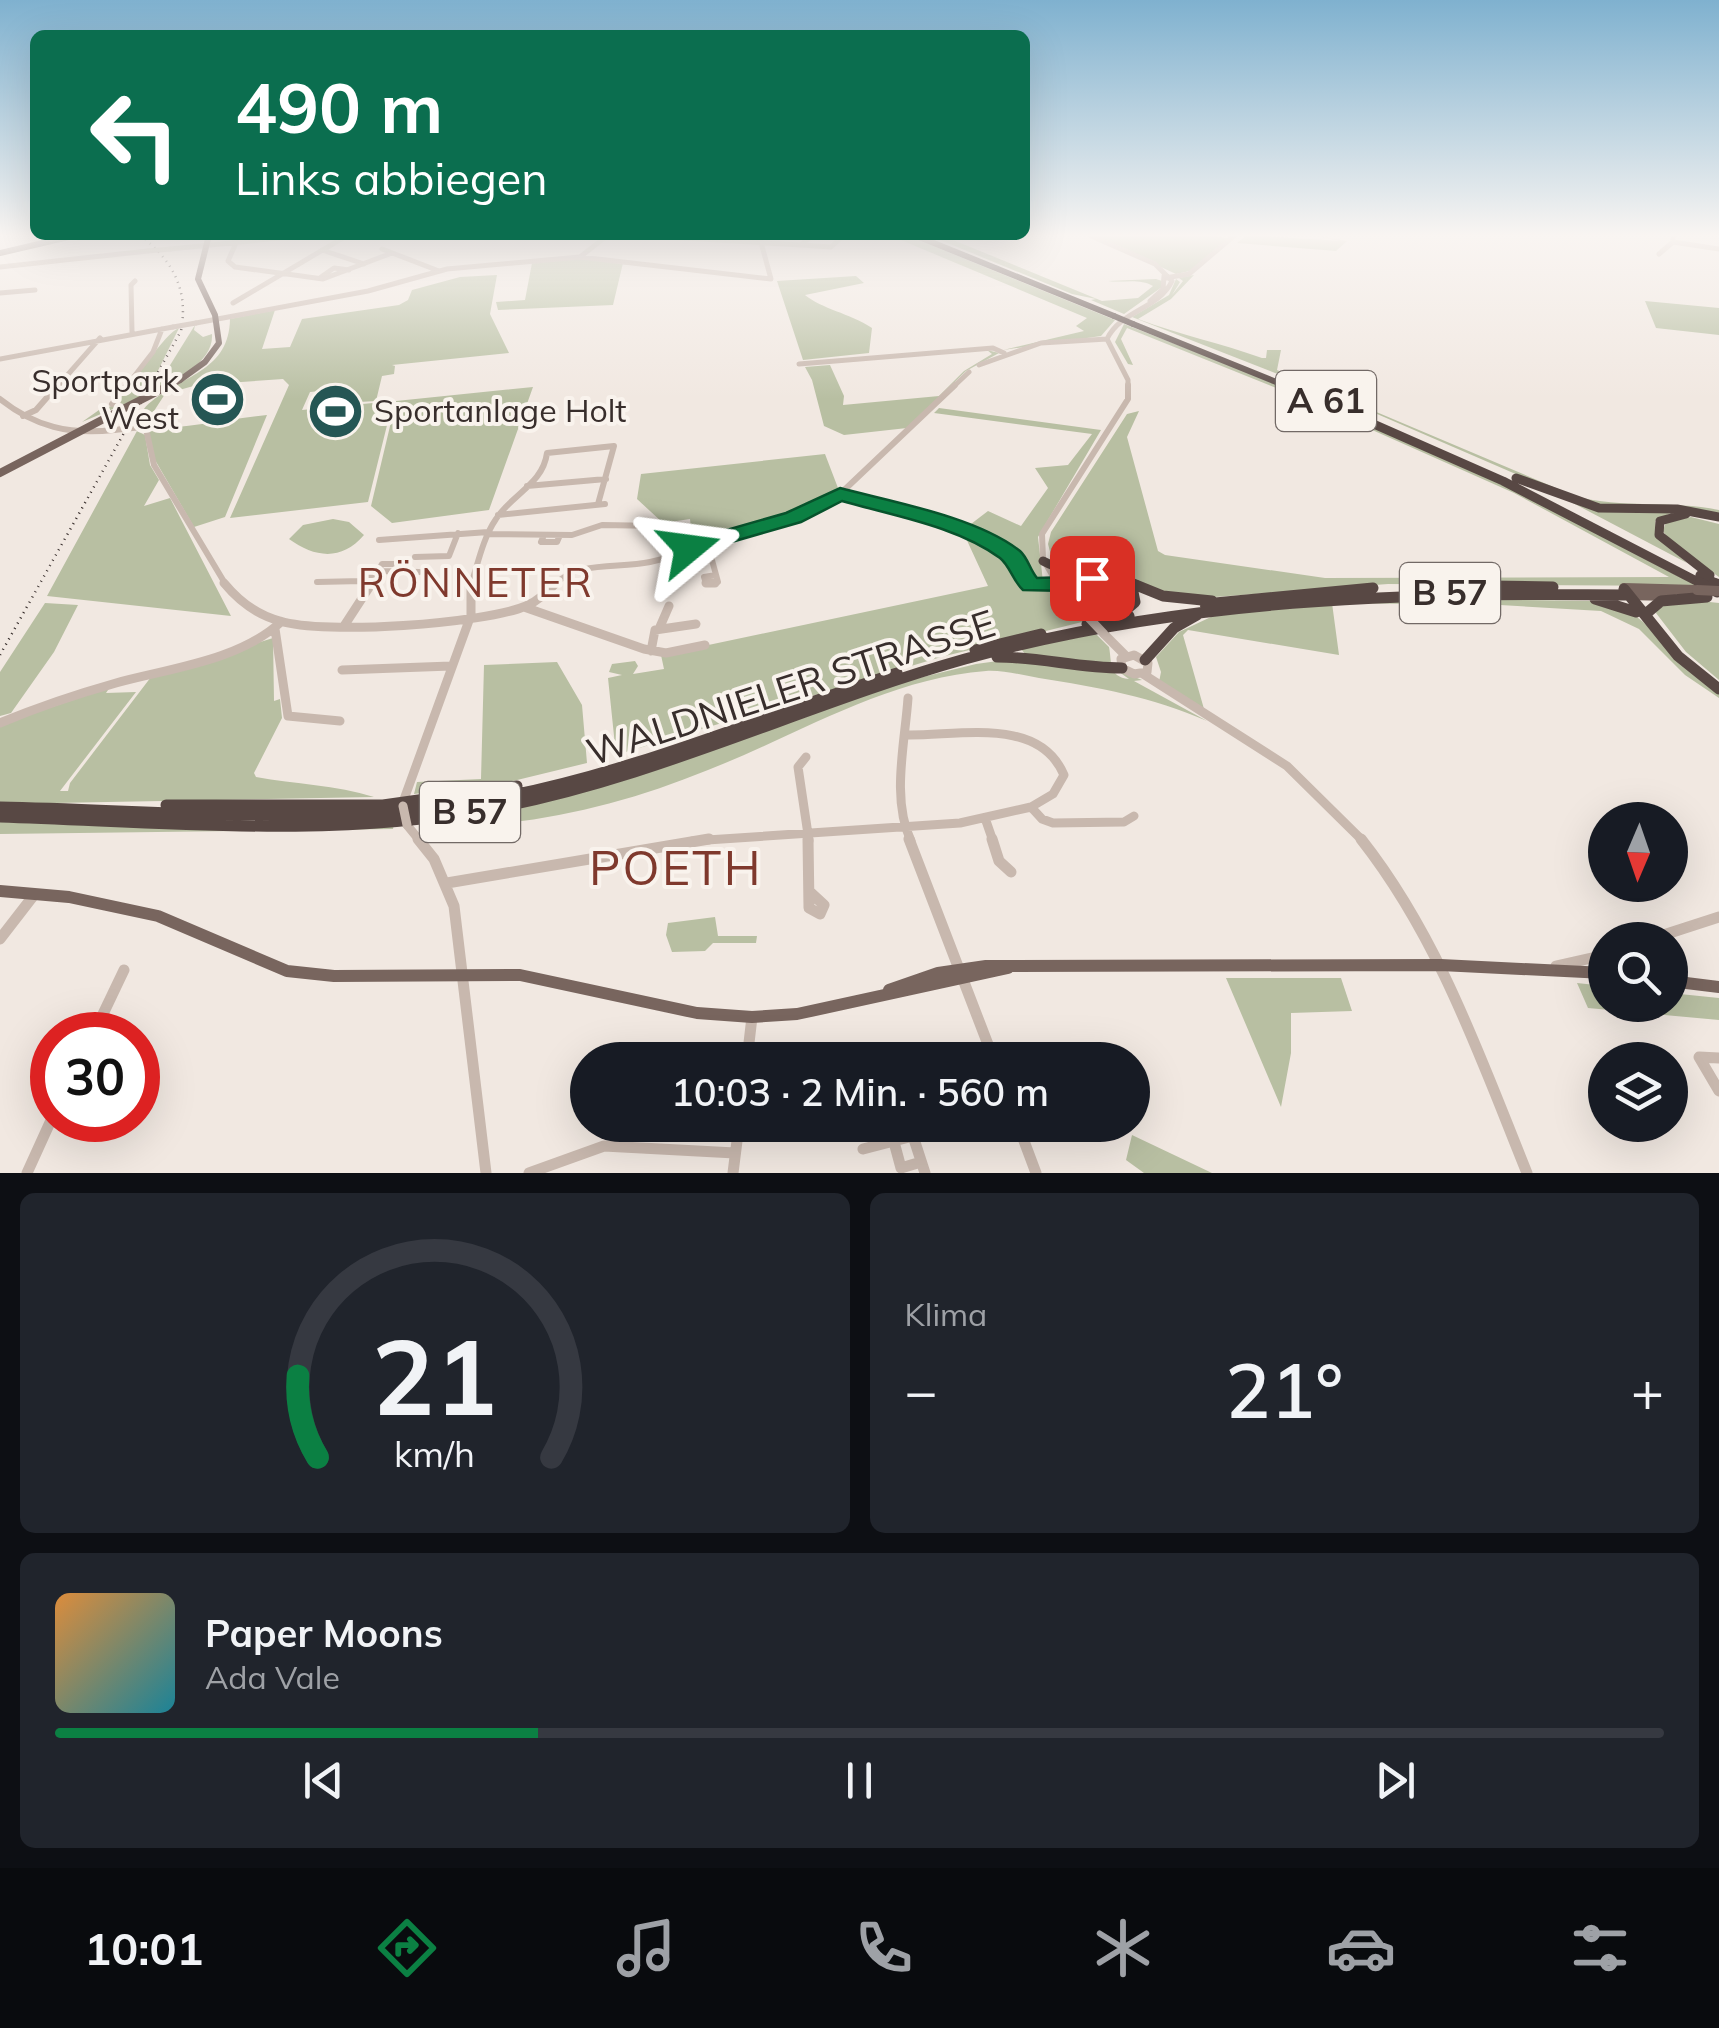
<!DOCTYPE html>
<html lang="de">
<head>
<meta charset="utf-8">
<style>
  :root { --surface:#171b24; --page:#20242c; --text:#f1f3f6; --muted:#9ea1a6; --line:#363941; --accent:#0b8043 }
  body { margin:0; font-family:Mulish,sans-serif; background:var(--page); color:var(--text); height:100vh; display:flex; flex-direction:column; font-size:38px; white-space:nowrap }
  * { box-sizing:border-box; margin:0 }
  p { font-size:32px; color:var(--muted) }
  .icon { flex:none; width:55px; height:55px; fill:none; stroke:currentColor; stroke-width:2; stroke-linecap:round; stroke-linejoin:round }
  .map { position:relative; height:1173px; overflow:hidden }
  .panel { display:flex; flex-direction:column; gap:20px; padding:20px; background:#0d0f14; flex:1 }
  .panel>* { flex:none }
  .top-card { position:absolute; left:30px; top:30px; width:1000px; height:210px; border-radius:15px; box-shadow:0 10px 40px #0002; background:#0b6e4f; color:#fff; overflow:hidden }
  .needle { width:65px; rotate:182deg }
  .fabs { position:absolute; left:1588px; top:802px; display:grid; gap:20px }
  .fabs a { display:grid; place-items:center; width:100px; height:100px; border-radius:50%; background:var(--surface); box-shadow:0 10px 40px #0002; font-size:50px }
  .speed { position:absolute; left:30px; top:1012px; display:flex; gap:20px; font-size:50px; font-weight:700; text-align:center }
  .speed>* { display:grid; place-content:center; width:130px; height:130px; border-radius:50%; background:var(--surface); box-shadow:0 10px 40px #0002; line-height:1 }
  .speed .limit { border:15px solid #d22; background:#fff; color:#111 }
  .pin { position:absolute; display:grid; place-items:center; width:85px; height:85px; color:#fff; margin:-42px; border-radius:20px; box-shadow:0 5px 15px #0006 }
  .me { position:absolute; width:110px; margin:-55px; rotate:74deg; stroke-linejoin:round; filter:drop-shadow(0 0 8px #0008) }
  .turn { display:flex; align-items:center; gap:35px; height:210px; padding:0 40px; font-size:45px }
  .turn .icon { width:130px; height:130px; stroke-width:2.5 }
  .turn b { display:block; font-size:70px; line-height:85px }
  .big { font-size:75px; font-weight:600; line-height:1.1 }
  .panel .tile { flex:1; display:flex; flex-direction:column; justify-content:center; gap:15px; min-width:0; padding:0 35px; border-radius:15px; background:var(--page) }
  .panel .dial { align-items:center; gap:0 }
  .dial svg { height:260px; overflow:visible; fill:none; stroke:var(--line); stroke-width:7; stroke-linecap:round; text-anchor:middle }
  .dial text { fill:var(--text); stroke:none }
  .song { display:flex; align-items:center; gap:30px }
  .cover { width:120px; height:120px; border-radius:15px; background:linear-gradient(135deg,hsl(30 70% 55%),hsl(190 70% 35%)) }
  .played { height:10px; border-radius:5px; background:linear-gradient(90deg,var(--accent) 30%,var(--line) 30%) }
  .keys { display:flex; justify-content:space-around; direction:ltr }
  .heat { display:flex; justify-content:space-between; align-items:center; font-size:55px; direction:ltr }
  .panel .tiles { flex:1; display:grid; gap:20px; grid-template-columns:1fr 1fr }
  .tile:last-child { grid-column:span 2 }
  .trip { position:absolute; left:570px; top:1042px; width:580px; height:100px; border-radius:50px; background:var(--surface); box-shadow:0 10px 40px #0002; font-weight:600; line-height:100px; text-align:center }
  .tab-bar { display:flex; height:160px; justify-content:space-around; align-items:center; background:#090b0e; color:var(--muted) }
  .tab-bar .icon { width:70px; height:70px }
  .tab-bar .active { color:var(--accent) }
  .tab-bar b { font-size:45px; color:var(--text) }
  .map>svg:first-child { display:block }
</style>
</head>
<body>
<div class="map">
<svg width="1719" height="1173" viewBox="0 0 1719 1173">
  <rect width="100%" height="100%" fill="#f1e8e1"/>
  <path fill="#b8bfa2" d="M 889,235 L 906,235 L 1115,320 L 1101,336 L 1003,350 L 1084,331 L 1076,326 L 1087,318 Z
    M 928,235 L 941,235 L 1102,301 L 1138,298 L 1153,286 C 1140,278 1123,283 1108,281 L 1156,279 L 1162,281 L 1162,287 L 1124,314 L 1091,300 L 1096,299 L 1072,294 Z
    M 1092,235 L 1210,235 L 1232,239 L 1190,271 L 1176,274 Z
    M 1247,235 L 1341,241 L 1311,235 L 1347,241 L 1336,251 L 1237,243 Z
    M 580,258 L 623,263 L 613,305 L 498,310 L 496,302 L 525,300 L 532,263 Z
    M 497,275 L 490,314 L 509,353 L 392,365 L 395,366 L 394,374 L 382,376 L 376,401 L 326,404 L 328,399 L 339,398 L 342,389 L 310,392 L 302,410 L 393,401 L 368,502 L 230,518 L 289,385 L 283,379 L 197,385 L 165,394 L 145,425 L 133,427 C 139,418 143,407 152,401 C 186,374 229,370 230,319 L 275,310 L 262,349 L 290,347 L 302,319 L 399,305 L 408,300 L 412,290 L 460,277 Z
    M 1194,275 L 1171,299 L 1138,319 C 1181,335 1220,343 1262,358 L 1266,358 L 1267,350 L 1281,350 L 1277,370 L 1575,496 C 1622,509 1671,500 1719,510 L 1719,515 L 1606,507 L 1557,492 L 1354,404 L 1132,317 L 1169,295 L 1176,279 L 1180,282 L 1172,295 L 1183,281 L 1179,278 Z
    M 856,276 L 864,283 L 805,295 C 822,309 849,313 872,328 L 869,353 L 803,360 L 777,281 Z
    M 1645,301 L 1719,308 L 1719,335 L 1656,328 Z
    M 1124,324 L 1242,370 L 1472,468 L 1697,586 L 1388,584 L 1201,598 L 1182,597 L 1144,586 L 1112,572 L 1077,572 L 1053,563 L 1048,544 L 1051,532 L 1127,414 L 1139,411 L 1127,437 L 1158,551 L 1165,555 L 1325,578 L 1669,577 L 1514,493 L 1289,393 L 1127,328 L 1121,339 L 1133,365 L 1128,364 L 1115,342 Z
    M 195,325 L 194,330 L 203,337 L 212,334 C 214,363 175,379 154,391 Z
    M 179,328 L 146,395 L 82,422 L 99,410 L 121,403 L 116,399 C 132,384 165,333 179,328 Z
    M 987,350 L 999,353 L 966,371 L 907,428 L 844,435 L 824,426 L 812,380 L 805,367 L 830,365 L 844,396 L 843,405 L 939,396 L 964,371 L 992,354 Z
    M 533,387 L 489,510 L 392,523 L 371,506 L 396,401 Z
    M 939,408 L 1101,430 L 1038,537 L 1043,582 L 1029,581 L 1016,548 L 967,527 L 988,511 L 1021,526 L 1048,488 L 1035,468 L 1068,465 L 1092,434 L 934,413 Z
    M 267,415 L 225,517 L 194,527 L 155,460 L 148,429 C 188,428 227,419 267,415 Z
    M 137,431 L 145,435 L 150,465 L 159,480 L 144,506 L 170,498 L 231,616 L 47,596 Z
    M 825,454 L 838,488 C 787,522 729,531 672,552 L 668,550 L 665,533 L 691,528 L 690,519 L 663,523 L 637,499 L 641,474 Z
    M 1571,502 L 1713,518 L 1671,513 L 1655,521 L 1657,536 L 1687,563 Z
    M 1691,517 L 1719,524 L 1719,577 L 1671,543 L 1663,531 L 1666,522 Z
    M 333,519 L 349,522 L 364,535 C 342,561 315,558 289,539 L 303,525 Z
    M 964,534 L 1007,557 L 1024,587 L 1059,592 L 1086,621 L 941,657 L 616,755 L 608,678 L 622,675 L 609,672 L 612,664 L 635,661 L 638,666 L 633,674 L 664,669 L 661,655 L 988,586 Z
    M 1096,579 L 1123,586 L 1132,598 L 1123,611 L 1098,618 L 1075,594 L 1077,584 Z
    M 1359,598 L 1595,601 L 1628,610 L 1642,621 L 1719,692 L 1719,698 L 1685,675 L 1639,629 L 1601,611 L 1500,605 L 1332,603 L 1339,655 L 1188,630 L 1183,635 L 1204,709 L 1159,682 L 1161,672 L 1156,657 L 1179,632 L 1213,616 Z
    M 1700,601 L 1719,603 L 1719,680 L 1686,652 L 1656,613 L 1658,606 Z
    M 45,603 L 78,605 L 54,652 L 11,713 L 0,716 L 0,672 Z
    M 1094,632 L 1109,647 C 1112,662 1108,677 1129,679 L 1115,669 L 1142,680 L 1134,681 L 1207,721 C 1153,697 1097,687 1039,678 C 1022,675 1003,670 986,671 C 885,679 800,734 708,770 C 615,808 520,829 420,827 L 419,821 L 890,685 L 976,664 L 1028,657 L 1020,648 Z
    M 273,638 L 274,701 L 280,699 L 282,718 L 254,773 L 256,777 C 295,784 336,785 374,797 L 0,804 L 0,725 L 110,687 L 106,693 L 136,692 L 60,791 L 68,791 L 70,783 L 151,677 Z
    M 557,662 L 582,705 L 587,763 L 513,781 L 414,794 L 417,782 L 481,779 L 484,665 Z
    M 0,819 L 394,824 L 393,829 L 0,834 Z
    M 715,917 L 718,936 L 757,936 L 756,943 L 713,943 L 705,951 L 672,952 L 666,935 L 668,923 Z
    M 1226,978 L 1341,978 L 1352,1011 L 1291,1013 L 1291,1053 L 1281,1107 Z
    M 1577,983 L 1605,986 L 1605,1005 L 1670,1005 L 1670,993 L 1719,998 L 1719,1020 L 1588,1008 Z
    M 1132,1135 L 1212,1173 L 1144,1173 L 1126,1160 Z"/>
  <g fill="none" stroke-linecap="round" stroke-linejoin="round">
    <path stroke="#c8b8ae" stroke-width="5" d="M 364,235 L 393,236
      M 620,235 L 651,236
      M 813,235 L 801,245 L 831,247 L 844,235
      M 1089,235 L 1155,264 L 1172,281 C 1159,309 1121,310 1107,339 L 1128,380 L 1128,388
      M 649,236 L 801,245
      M 1673,242 L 1719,249
      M 236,243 L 228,261 L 235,267 L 323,279 L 392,253
      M 170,249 L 310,235
      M 382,249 L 439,271
      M 322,250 L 364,264
      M 1659,254 L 1673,242 L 1673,235
      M 580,257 L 608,235
      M 0,267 L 148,251
      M 321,277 L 334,268 L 349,270
      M 1165,278 L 1189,274 L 1235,235
      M 0,293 L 35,290
      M 1150,301 L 1163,289 L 1164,276
      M 233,303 L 348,235
      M 196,323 L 368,291 L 447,269 L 580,257 L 771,279 L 759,235
      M 132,332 L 131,285 L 135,281
      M 0,359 L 173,327
      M 799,364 L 993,348 L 1004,353
      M 979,365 L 1041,343 L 1107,339
      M 56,388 L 100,338
      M 125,388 L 153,352 L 162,329
      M 952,388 L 969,372"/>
    <path stroke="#c8b8ae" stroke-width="6" d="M 0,399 C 35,427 70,435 114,430
      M 112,404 L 127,385
      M 23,416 L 36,410 L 58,385
      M 142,427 L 146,429 L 154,465 L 226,585
      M 527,486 L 606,479
      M 840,494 L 955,385
      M 498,515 L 605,504
      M 487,534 L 572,535 L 602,525 L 660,526 L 667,556
      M 544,535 L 541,542 L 557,542 L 560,535
      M 379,540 L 488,532
      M 707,542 L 718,582 L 706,584 L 704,577 L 716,575
      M 415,557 L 449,556 L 458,533
      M 378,571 L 419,572
      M 378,571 L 382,564 L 397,564
      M 367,575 L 376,575 L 372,582 L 362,581 Z
      M 317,582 L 362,581
      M 471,585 C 478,563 483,538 496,519 C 512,494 543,484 547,453 L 614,446 L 598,504
      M 554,585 C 579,560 617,569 650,562 C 712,548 779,527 833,494 C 897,511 993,519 1027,582 L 1058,585
      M 1058,585 L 1043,559 L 1042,534 L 1128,399 L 1128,385"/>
    <path stroke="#c8b8ae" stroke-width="9" d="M 224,583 C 238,600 257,615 280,621 C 324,635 483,624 526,606 C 538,601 547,592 556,583
      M 706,583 L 715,583
      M 1032,583 L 1058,585
      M 1056,583 L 1087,616
      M 524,607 L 644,649 L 666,653 L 705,645
      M 344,626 L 372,583
      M 275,629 L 288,716 L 340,721
      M 659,629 L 669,606
      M 1104,634 L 1126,656
      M 651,651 L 655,630 L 696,624
      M 1134,655 L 1148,663 L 1147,672 L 1134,674 L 1122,668 L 1121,659 Z
      M 342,670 L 451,666
      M 1143,674 L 1287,766 L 1363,841
      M 908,698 C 905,743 891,799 911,841
      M 0,723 C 38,707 77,694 116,683 C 171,668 238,661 281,622
      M 806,757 L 798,767 L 809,841
      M 403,802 L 471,615 L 471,583
      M 1031,807 L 1042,819 L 1053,823 L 1124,822 L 1134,816
      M 985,818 L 993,841
      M 407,825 L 420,841
      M 692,841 L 960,823 L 1031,807 L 1053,794 L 1064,775 C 1039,716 959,736 907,735"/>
    <path stroke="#c8b8ae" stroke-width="11" d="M 418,839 L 434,859 L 454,906 L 486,1173
      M 808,839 L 809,908 L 820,914 L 824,905 L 811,893
      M 909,839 L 994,1060
      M 992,839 L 999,861 L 1011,872
      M 1361,839 C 1439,938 1480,1057 1527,1173
      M 447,883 L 709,839
      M 0,939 L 34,895
      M 1648,940 L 1719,917
      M 1556,966 L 1605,955
      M 93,1035 L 124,970
      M 1719,1058 L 1699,1057 L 1719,1091
      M 747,1060 L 752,1017
      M 1018,1125 L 1036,1173
      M 894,1142 L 901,1168 L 921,1162
      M 863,1149 L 913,1136 L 925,1173
      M 27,1173 L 52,1118
      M 529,1173 L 604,1146 L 735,1153
      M 733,1173 L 739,1125"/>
    <path stroke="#78655e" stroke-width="6" d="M 0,253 L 77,235
      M 180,380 L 205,362 L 219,343 L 215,315 L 198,279 L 209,235"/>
    <path stroke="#78655e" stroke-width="8" d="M 0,473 L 121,410"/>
    <path stroke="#78655e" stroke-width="10" d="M 1624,588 L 1697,590
      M 1627,595 L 1671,596"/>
    <path stroke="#78655e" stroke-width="12" d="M 0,891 L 69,897 L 158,916 L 287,971 L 334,976 L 520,975 L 697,1013 L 752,1017 L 797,1014 L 1008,968
      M 1670,981 L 1719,987
      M 889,990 L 938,973 L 986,966 L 1441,965 L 1605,973"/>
    <path stroke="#584844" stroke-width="6" d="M 914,235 L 1114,316
      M 1133,324 L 1291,388"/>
    <path stroke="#584844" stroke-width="9" d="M 1285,385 L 1503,481 L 1704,585
      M 1516,478 L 1599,508 L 1677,509 L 1719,517
      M 1686,514 L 1660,521 L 1659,535 L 1710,575
      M 1043,561 C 1075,578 1104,571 1137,585
      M 1700,575 L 1719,585
      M 1058,585 L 1091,578"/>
    <path stroke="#584844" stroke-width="11" d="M 1131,583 L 1163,596 L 1212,601
      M 1700,583 L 1717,592
      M 1714,583 L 1719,585
      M 1058,585 L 1070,583
      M 1490,586 L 1553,587
      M 1624,589 L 1678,656 L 1719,689
      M 1595,599 L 1636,612
      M 1205,604 L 1373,588
      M 1648,612 L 1661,601 L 1707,597
      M 1121,614 L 1135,602 L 1133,592 L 1122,584
      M 1087,624 L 1129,616
      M 975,650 L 1041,634
      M 997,657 C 1040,657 1079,668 1122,668
      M 1145,660 L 1174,628 L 1197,615
      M 166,805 L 383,805 L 517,786
      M 0,807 C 163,810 330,828 492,799 C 631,774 763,716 897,673
      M 0,817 C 163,822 328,839 490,809 C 654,779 805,704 965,659 C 1180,599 1403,592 1625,595"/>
    <path stroke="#382e2c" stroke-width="2.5" stroke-dasharray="1 5" stroke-linecap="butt" d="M 0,655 L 181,331 C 189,289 172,260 140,235"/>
    <path stroke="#c8b8ae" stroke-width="5" d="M 148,251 L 170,249
      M 173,327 L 196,323"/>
    <path stroke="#c8b8ae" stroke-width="6" d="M 114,430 L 142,427"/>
    <path stroke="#c8b8ae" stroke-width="9" d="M 1087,616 L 1104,634
      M 403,806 L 407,825"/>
    <path stroke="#78655e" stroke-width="6" d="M 165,388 L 180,380"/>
    <path stroke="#78655e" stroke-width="8" d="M 121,410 L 170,385"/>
    <path stroke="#78655e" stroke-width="10" d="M 1697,590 L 1719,591"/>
    <path stroke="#584844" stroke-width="6" d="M 1114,316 L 1133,324"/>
  </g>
  <linearGradient id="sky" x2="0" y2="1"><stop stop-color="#7fb1cf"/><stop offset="0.59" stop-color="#f9f5f2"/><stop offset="1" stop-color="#f9f5f2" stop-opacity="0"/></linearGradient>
  <rect width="1719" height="399" fill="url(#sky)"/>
  <path fill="#0b8043" stroke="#07532c" stroke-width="2.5" d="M 840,488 C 893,502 977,517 1020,551 C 1028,558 1030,570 1037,578 L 1068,577 L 1092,571 L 1104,578 L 1100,583 L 1068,591 L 1023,590 C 1013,581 1010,566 1000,558 C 956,526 894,516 842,501 L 801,522 L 697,552 L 681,552 L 678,548 L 681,543 L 786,513 Z"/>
  <defs>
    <symbol id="stadium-disc" viewBox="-11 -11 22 22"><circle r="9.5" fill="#255654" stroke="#f9f3ed"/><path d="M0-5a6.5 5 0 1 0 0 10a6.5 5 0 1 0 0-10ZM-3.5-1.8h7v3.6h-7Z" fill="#fff"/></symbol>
  </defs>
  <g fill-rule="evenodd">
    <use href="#stadium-disc" x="186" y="368" width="63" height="63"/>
    <use href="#stadium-disc" x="304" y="380" width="63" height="63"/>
  </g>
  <g text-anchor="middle" stroke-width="8" stroke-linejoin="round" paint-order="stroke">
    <g font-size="32" fill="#382e2c" stroke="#f9f3ed" text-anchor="end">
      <text x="179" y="392">Sportpark<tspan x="179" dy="37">West</tspan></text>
      <text x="374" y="422" text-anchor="start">Sportanlage Holt</text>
    </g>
    <g fill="#f9f3ed" stroke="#726966" stroke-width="2.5">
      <rect x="1276" y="371" width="100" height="60" rx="8"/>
      <rect x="1400" y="563" width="100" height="60" rx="8"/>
      <rect x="420" y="782" width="100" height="60" rx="8"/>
    </g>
    <g font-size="35" font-weight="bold" fill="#382e2c">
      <text x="1326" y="413">A 61</text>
      <text x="1450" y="605">B 57</text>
      <text x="470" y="824">B 57</text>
    </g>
    <g font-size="38" fill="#382e2c" stroke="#f9f3ed">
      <text transform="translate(791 688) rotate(-18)" y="13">WALDNIELER STRASSE</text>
    </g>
    <g font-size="40" letter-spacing="2.5" fill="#7f392d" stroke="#f9f3ed">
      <text x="476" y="597">RÖNNETER</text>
    </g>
    <g font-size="48" letter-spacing="2.5" fill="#7f392d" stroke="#f9f3ed">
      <text x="676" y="885">POETH</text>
    </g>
  </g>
</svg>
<div class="fabs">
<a><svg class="needle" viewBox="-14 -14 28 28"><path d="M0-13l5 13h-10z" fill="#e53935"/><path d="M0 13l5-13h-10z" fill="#9ea1a6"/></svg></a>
<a><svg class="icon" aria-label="search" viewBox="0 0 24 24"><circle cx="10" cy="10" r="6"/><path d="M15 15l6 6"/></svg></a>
<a><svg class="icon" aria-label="layers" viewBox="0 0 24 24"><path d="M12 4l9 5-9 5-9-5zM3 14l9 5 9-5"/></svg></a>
</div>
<div class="speed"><div class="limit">30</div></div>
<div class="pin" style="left:1092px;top:578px;background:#d93025"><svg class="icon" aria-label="arrive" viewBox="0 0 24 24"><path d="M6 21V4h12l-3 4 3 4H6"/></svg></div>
<svg class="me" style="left:689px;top:548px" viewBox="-20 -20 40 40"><path d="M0-17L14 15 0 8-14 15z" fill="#0b8043" stroke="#fff" stroke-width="4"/></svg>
<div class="trip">10:03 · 2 Min. · 560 m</div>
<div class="top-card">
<div class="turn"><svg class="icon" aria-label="left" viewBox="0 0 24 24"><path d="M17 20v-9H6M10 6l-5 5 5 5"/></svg><div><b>490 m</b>Links abbiegen</div></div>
</div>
</div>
<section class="panel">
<div class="tiles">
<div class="tile dial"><svg viewBox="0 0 100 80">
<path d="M14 69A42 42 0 1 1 86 69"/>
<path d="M14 69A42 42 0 0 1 8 44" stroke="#0b8043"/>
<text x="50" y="56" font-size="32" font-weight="700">21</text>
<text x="50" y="72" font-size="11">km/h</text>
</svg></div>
<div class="tile"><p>Klima</p>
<div class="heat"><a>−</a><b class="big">21°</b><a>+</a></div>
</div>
<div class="tile">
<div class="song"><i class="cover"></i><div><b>Paper Moons</b><p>Ada Vale</p></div></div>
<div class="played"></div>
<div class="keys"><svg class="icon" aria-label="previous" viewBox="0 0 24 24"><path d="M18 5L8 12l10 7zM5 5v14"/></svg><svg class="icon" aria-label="pause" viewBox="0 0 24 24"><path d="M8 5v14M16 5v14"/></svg><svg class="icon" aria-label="next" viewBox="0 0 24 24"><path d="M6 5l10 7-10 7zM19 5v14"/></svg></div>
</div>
</div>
</section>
<nav class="tab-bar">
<b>10:01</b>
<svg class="icon active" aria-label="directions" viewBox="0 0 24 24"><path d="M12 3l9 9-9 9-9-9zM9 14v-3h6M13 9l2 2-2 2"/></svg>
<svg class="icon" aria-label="music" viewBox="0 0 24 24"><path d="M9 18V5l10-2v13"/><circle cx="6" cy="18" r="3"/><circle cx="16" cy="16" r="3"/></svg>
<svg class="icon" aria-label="phone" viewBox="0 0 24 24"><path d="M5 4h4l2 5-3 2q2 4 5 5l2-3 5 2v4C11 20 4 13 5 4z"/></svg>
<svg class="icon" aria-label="climate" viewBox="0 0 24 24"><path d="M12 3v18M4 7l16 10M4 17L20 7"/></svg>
<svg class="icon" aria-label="car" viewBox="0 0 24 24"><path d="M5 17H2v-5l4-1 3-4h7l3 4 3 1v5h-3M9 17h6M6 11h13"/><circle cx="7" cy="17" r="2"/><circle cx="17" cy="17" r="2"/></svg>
<svg class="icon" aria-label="filters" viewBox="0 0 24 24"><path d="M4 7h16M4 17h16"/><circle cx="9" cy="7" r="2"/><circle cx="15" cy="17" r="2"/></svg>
</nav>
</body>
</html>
